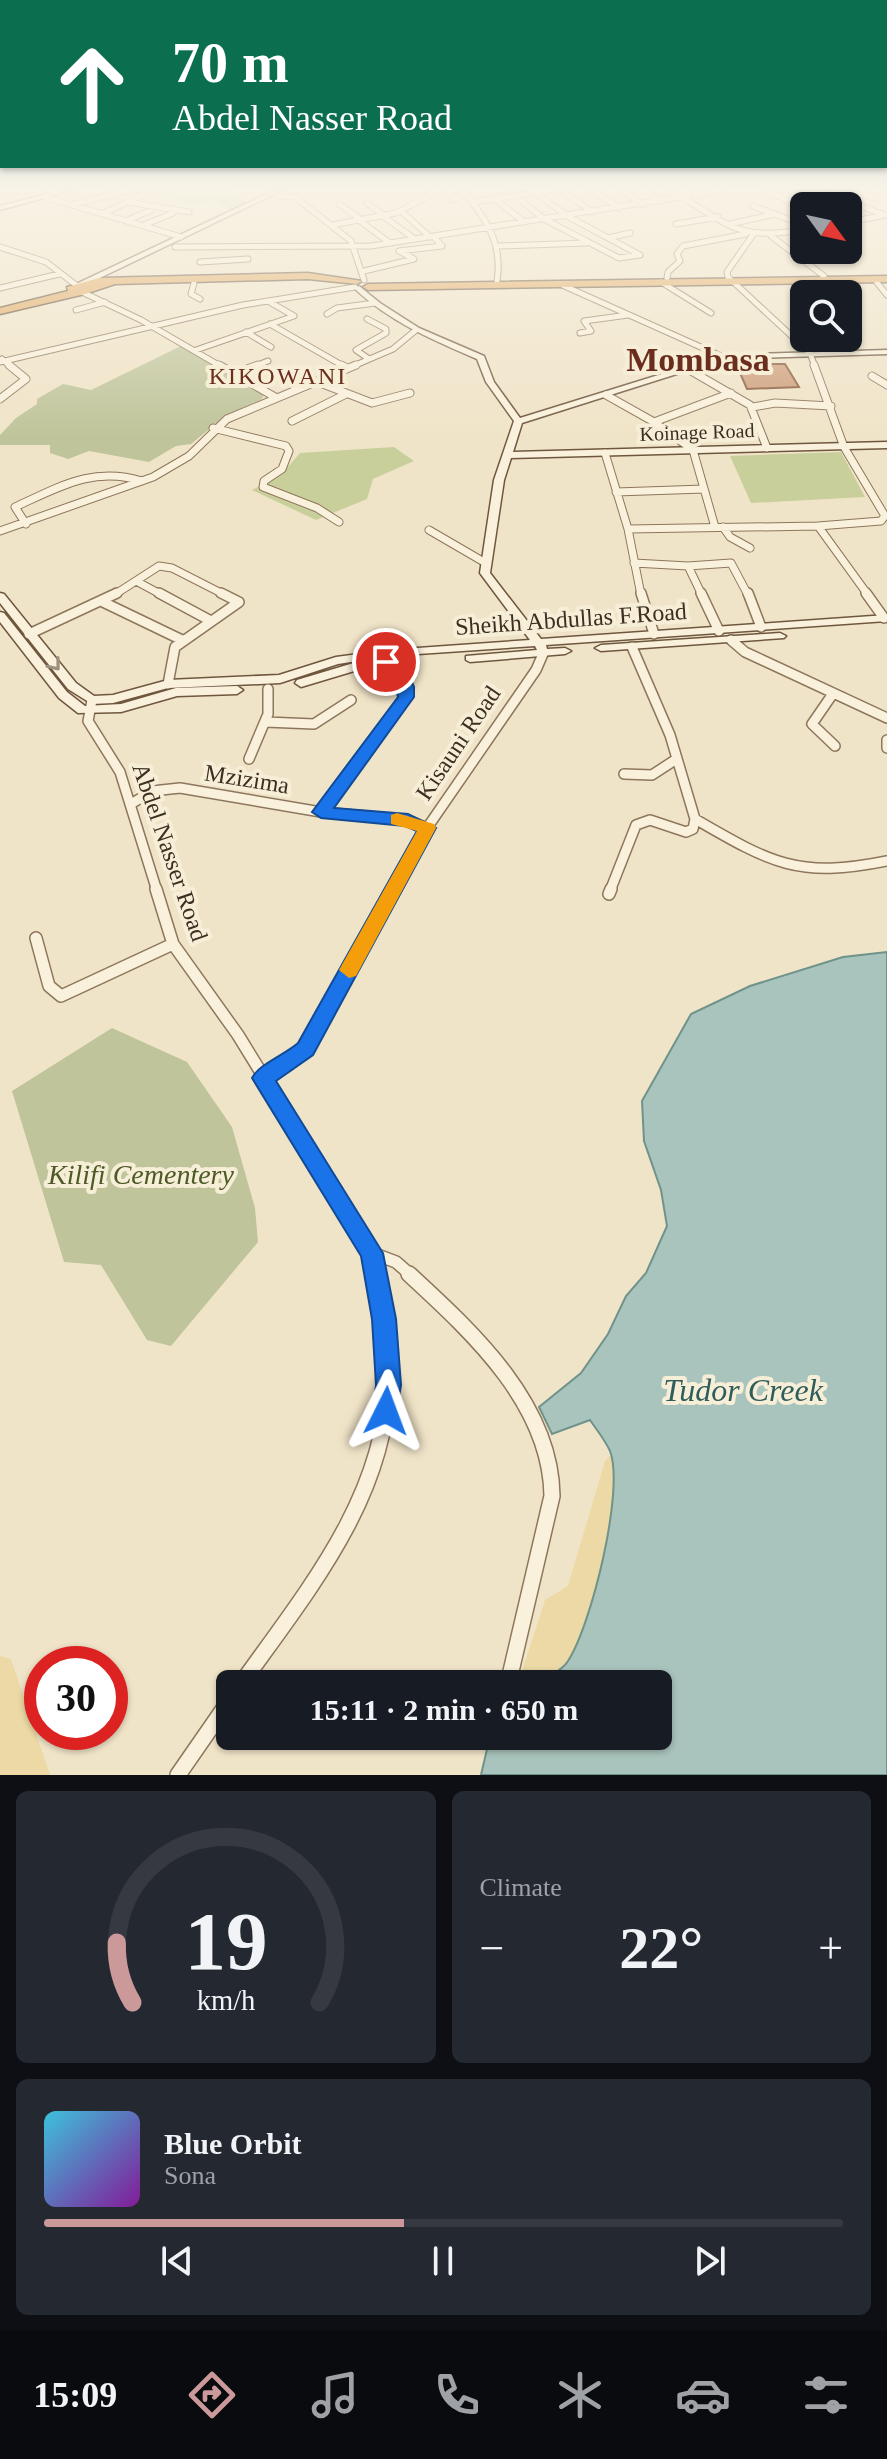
<!DOCTYPE html>
<html lang="en">
<head>
<meta charset="utf-8">
<style>
  :root { --surface:#171b24; --page:#242831; --text:#f1f3f6; --muted:#9ea1a6; --line:#363941; --accent:#cc999b }
  body { margin:0; font-family:Georgia,serif; background:var(--page); color:var(--text); height:100vh; display:flex; flex-direction:column; font-size:30px; white-space:nowrap }
  * { box-sizing:border-box; margin:0 }
  p { font-size:26px; color:var(--muted) }
  .icon { flex:none; width:44px; height:44px; fill:none; stroke:currentColor; stroke-width:2; stroke-linecap:round; stroke-linejoin:round }
  .map { position:relative; height:1775px; overflow:hidden }
  .sheet { display:flex; flex-direction:column; gap:16px; padding:16px; background:#0d0f14; flex:1 }
  .sheet>* { flex:none }
  .hud { position:absolute; left:0px; top:0px; width:888px; height:168px; box-shadow:0 2px 6px #0004; background:#0b6e4f; color:#fff; overflow:hidden }
  .needle { width:52px; rotate:123deg }
  .tools { position:absolute; left:790px; top:192px; display:grid; gap:16px }
  .tools a { display:grid; place-items:center; width:72px; height:72px; border-radius:12px; background:var(--surface); box-shadow:0 2px 6px #0004; font-size:40px }
  .speed { position:absolute; left:24px; top:1646px; display:flex; gap:16px; font-size:40px; font-weight:700; text-align:center }
  .speed>* { display:grid; place-content:center; width:104px; height:104px; border-radius:50%; background:var(--surface); box-shadow:0 2px 6px #0004; line-height:1 }
  .speed .limit { border:12px solid #d22; background:#fff; color:#111 }
  .pin { position:absolute; display:grid; place-items:center; width:68px; height:68px; color:#fff; margin:-34px; border:4px solid #fff; border-radius:50%; box-shadow:0 2px 8px #0007 }
  .me { position:absolute; width:88px; margin:-44px; rotate:3deg; stroke-linejoin:round; filter:drop-shadow(0 0 6px #0008) }
  .turn { display:flex; align-items:center; gap:28px; height:168px; padding:0 40px; font-size:36px }
  .turn .icon { width:104px; height:104px; stroke-width:2.5 }
  .turn b { display:block; font-size:56px; line-height:68px }
  .big { font-size:60px; font-weight:600; line-height:1.1 }
  .sheet .widget { flex:1; display:flex; flex-direction:column; justify-content:center; gap:12px; min-width:0; padding:0 28px; border-radius:12px; background:var(--page) }
  .sheet .dial { align-items:center; gap:0 }
  .dial svg { height:208px; overflow:visible; fill:none; stroke:var(--line); stroke-width:7; stroke-linecap:round; text-anchor:middle }
  .dial text { fill:var(--text); stroke:none }
  .song { display:flex; align-items:center; gap:24px }
  .cover { width:96px; height:96px; border-radius:12px; background:linear-gradient(135deg,hsl(190 70% 55%),hsl(290 70% 35%)) }
  .played { height:8px; border-radius:4px; background:linear-gradient(90deg,var(--accent) 45%,var(--line) 45%) }
  .keys { display:flex; justify-content:space-around; direction:ltr }
  .heat { display:flex; justify-content:space-between; align-items:center; font-size:44px; direction:ltr }
  .sheet .tiles { flex:1; display:grid; gap:16px; grid-template-columns:1fr 1fr }
  .widget:last-child { grid-column:span 2 }
  .trip { position:absolute; left:216px; top:1670px; width:456px; height:80px; border-radius:12px; background:var(--surface); box-shadow:0 2px 6px #0004; font-weight:600; line-height:80px; text-align:center }
  .tab-bar { display:flex; height:128px; justify-content:space-around; align-items:center; background:#090b0e; color:var(--muted) }
  .tab-bar .icon { width:56px; height:56px }
  .tab-bar .selected { color:var(--accent) }
  .tab-bar b { font-size:36px; color:var(--text) }
  .map>svg:first-child { display:block }
</style>
</head>
<body>
<div class="map">
<svg width="887" height="1775" viewBox="0 0 887 1775">
  <rect width="100%" height="100%" fill="#f0e4c8"/>
  <path fill="#c9cf9b" d="M 394,447 L 414,461 L 373,479 L 367,499 L 316,520 L 252,490 L 281,475 L 300,453 Z
    M 841,452 L 865,497 L 751,503 L 730,456 Z"/>
  <path fill="#ecd9a5" d="M 658,1406 L 658,1684 L 518,1684 L 545,1600 L 568,1586 L 605,1461 Z
    M 0,1656 L 11,1659 L 50,1775 L 0,1775 Z"/>
  <path fill="#bfc49a" d="M 164,190 L 231,190 L 246,202 L 230,210 L 219,201 L 188,203 L 155,194 Z
    M 183,345 L 264,394 L 262,399 L 224,417 L 191,444 L 176,446 L 149,462 L 89,451 L 68,459 L 50,453 L 50,445 L 0,445 L 0,435 L 16,418 L 37,404 L 37,399 L 63,384 L 91,390 Z
    M 112,1028 L 187,1062 L 232,1127 L 255,1208 L 258,1242 L 171,1346 L 147,1340 L 101,1265 L 64,1262 L 12,1091 Z"/>
  <path fill="#a9c4bc" stroke="#6f938a" stroke-width="2" d="M 887,952 L 887,1775 L 481,1775 L 490,1736 L 658,1736 L 658,1684 L 539,1684 C 548,1677 563,1670 568,1661 C 591,1626 625,1490 610,1451 C 605,1440 596,1429 590,1420 L 552,1434 L 539,1407 L 581,1373 L 608,1334 L 626,1296 L 646,1273 L 667,1226 L 661,1190 L 644,1141 L 642,1101 L 691,1014 L 750,986 L 843,957 Z"/>
  <path fill="#cf9f7d" stroke="#8d5f41" stroke-width="2" d="M 736,364 L 785,364 L 799,387 L 747,389 Z"/>
  <g fill="none" stroke-linecap="round" stroke-linejoin="round">
    <defs>
      <path id="street-far4" d="M 49,190 L 59,193
        M 463,190 C 486,219 503,243 497,281
        M 561,190 L 592,212
        M 592,190 L 619,208
        M 620,190 L 643,204
        M 643,190 L 662,201
        M 671,190 C 725,222 738,243 804,229
        M 766,190 L 804,208
        M 790,190 L 829,206
        M 819,190 L 885,215
        M 851,190 L 877,199
        M 280,196 L 295,197
        M 516,196 L 544,219 L 619,258 L 640,255 L 567,216 L 532,190
        M 45,197 L 181,237
        M 295,197 L 351,241 L 364,280
        M 495,199 L 524,222
        M 453,200 L 466,193
        M 128,202 L 189,212
        M 473,202 L 552,190
        M 367,203 L 385,216
        M 75,204 L 129,190
        M 339,204 L 363,221
        M 753,206 L 796,222
        M 401,211 L 430,237
        M 104,213 L 153,190
        M 384,217 L 415,239
        M 128,220 L 151,210
        M 360,221 L 390,243
        M 848,222 L 881,216
        M 676,224 L 718,217
        M 730,224 L 775,214
        M 144,225 L 173,213
        M 332,225 L 396,213 L 440,190
        M 752,236 L 727,272 L 728,277 L 810,353 L 815,367
        M 771,236 L 824,276
        M 608,238 L 630,233
        M 499,246 L 587,243
        M 0,247 L 46,262 L 76,285
        M 175,247 L 371,246 L 723,190
        M 200,262 L 248,259
        M 364,271 L 414,259 L 399,251 L 442,246 L 434,237
        M 667,278 L 668,272 L 680,261 L 677,254 L 683,246 L 746,234
        M 875,280 L 887,295
        M 661,282 L 711,313
        M 194,283 L 191,294 L 200,299
        M 560,284 L 723,357
        M 0,288 L 59,274
        M 82,292 L 141,320 L 222,367
        M 76,310 L 105,302
        M 327,314 L 337,308 L 375,303
        M 367,319 L 386,329 L 386,333 L 356,350 L 369,359
        M 270,324 L 345,367
        M 246,332 L 271,347
        M 580,333 L 591,331 L 584,321 L 628,315
        M 196,350 L 294,316 L 268,301
        M 2,359 L 11,367
        M 0,362 L 243,305 L 355,287
        M 253,367 L 268,361
        M 351,367 L 393,349 L 416,330"/>
      <path id="street-far3" d="M 219,365 L 275,397
        M 341,365 L 347,368
        M 814,365 L 844,447 L 885,516 L 881,521 L 818,526 L 868,595
        M 686,368 L 750,405 L 767,448
        M 236,373 L 258,365
        M 872,376 L 887,385
        M 315,381 L 372,403 L 410,393
        M 606,395 L 654,422 L 693,450 L 715,527
        M 0,399 L 26,379 L 9,365
        M 753,407 L 775,403 L 831,406
        M 292,421 L 346,394
        M 654,422 L 731,393
        M 213,428 L 286,446 L 289,451 L 282,469 L 264,481 L 263,487 L 317,508 L 339,522
        M 605,453 L 628,529 L 641,595
        M 616,492 L 704,489
        M 26,524 L 15,507 C 59,487 93,466 142,481
        M 723,527 L 730,537 L 750,548
        M 628,529 L 818,526
        M 429,530 L 484,562
        M 0,531 L 153,477 L 189,456 L 227,419 L 356,365
        M 634,563 L 688,566
        M 136,581 L 162,595
        M 114,595 L 159,566 L 172,568 L 225,595
        M 702,595 L 688,566 L 731,563 L 748,595"/>
      <path id="street-far2" d="M 159,593 L 211,621
        M 641,593 L 654,634
        M 701,593 L 719,631
        M 748,593 L 761,627
        M 866,593 L 884,618
        M 103,602 L 182,640
        M 29,634 L 117,593
        M 731,640 L 745,652 L 887,718
        M 168,684 L 175,647 L 239,602 L 221,593
        M 832,695 L 812,724 L 835,746
        M 92,700 L 88,721 L 120,772 L 157,891
        M 266,722 L 314,724 L 351,700
        M 887,740 L 887,748
        M 249,759 L 268,714 L 268,689
        M 624,774 L 652,775 L 675,760
        M 131,804 L 152,791 L 180,788 L 321,812 L 408,820 L 427,828
        M 321,812 L 406,697 L 396,661
        M 695,819 C 771,863 798,879 887,861
        M 392,891 L 427,828 L 536,670 L 543,654
        M 610,891 L 636,825 L 650,820 L 686,832 L 693,829 L 695,819 L 670,735 L 632,647"/>
      <path id="street-far1" d="M 156,889 L 173,944 L 238,1035 L 372,1253 L 396,1262 L 412,1276
        M 609,894 L 611,889
        M 36,938 L 49,986 L 61,996 L 173,944
        M 262,1078 L 288,1065 L 306,1049 L 393,889
        M 372,1253 L 374,1276"/>
      <path id="street" d="M 409,1274 C 473,1333 551,1404 552,1496 L 508,1684
        M 241,1684 C 305,1594 385,1499 388,1383 C 389,1346 378,1310 374,1274
        M 178,1775 L 230,1700"/>
      <path id="secondary" d="M 63,190 L 73,190 L 0,210 L 0,206 Z
        M 275,190 L 283,190 L 83,286 L 76,284 Z
        M 359,286 L 380,303 L 419,328 L 484,356 L 494,382 L 520,418 L 723,355 L 887,350 L 887,354 L 724,359 L 522,423 L 513,452 L 887,442 L 887,448 L 511,458 L 504,480 L 490,573 L 541,639 L 887,615 L 887,621 L 546,645 L 547,649 L 565,648 L 571,651 L 565,654 L 470,662 L 466,660 L 466,656 L 537,650 L 535,646 L 389,656 L 338,664 L 280,683 L 168,688 L 113,703 L 92,704 L 68,689 L 0,603 L 0,593 L 4,594 L 76,683 L 94,696 L 113,695 L 168,680 L 279,675 L 336,657 L 389,650 L 530,640 L 480,573 L 494,480 L 514,421 L 486,382 L 477,359 C 433,340 392,323 356,290 L 355,288 Z
        M 0,612 L 4,613 L 67,692 L 85,706 L 121,704 L 176,688 L 237,686 L 243,690 L 237,694 L 177,696 L 121,712 L 78,713 L 59,698 L 0,622 Z
        M 780,633 L 786,636 L 784,638 L 601,651 L 595,648 L 601,645 Z
        M 357,662 L 361,663 L 361,669 L 301,687 L 295,683 L 297,680 Z"/>
      <path id="highway" d="M 308,273 L 362,281 L 357,284 L 308,279 L 115,284 L 85,294 L 0,314 L 0,308 L 68,291 L 67,287 L 99,278 Z
        M 887,276 L 887,282 L 368,290 L 363,287 L 368,284 Z"/>
    </defs>
    <use href="#street-far4" stroke="#8d765c" stroke-width="7"/>
    <use href="#street-far3" stroke="#8d765c" stroke-width="9"/>
    <use href="#street-far2" stroke="#8d765c" stroke-width="12"/>
    <use href="#street-far1" stroke="#8d765c" stroke-width="14"/>
    <use href="#street" stroke="#8d765c" stroke-width="18"/>
    <use href="#secondary" stroke="#6f573f" stroke-width="3"/>
    <use href="#highway" stroke="#5b4430" stroke-width="3"/>
    <use href="#street-far4" stroke="#faf1dc" stroke-width="5"/>
    <use href="#street-far3" stroke="#faf1dc" stroke-width="7"/>
    <use href="#street-far2" stroke="#faf1dc" stroke-width="9"/>
    <use href="#street-far1" stroke="#faf1dc" stroke-width="11"/>
    <use href="#street" stroke="#faf1dc" stroke-width="15"/>
    <use href="#secondary" fill="#faf1dc" fill-rule="evenodd"/>
    <use href="#highway" fill="#e0a458" fill-rule="evenodd"/>
  </g>
  <defs><path id="oneway-chevron" d="M-2-3.5L2.5 0L-2 3.5" fill="none" stroke-width="1.6" stroke-linecap="round" stroke-linejoin="round" transform="scale(2)"/></defs>
  <use stroke="#9c907e" href="#oneway-chevron" transform="translate(55 665) rotate(51)"/>
  <linearGradient id="sky" x2="0" y2="1"><stop stop-color="#8fbad6"/><stop offset="0.43" stop-color="#f8f3e6"/><stop offset="1" stop-color="#f8f3e6" stop-opacity="0"/></linearGradient>
  <rect width="887" height="438" fill="url(#sky)"/>
  <path fill="#1a73e8" stroke="#114b97" stroke-width="2" d="M 386,657 L 402,658 L 414,687 L 414,697 L 334,808 L 408,814 L 436,828 L 313,1055 L 276,1081 L 383,1253 L 396,1319 L 401,1385 L 395,1420 L 386,1424 L 377,1420 L 373,1411 L 376,1385 L 372,1319 L 361,1256 L 252,1078 C 259,1064 286,1054 298,1043 L 417,831 L 405,826 L 321,818 L 312,812 L 398,697 L 391,666 L 378,662 Z"/>
  <path fill="#f59e0b" d="M 397,813 L 434,824 L 436,828 L 356,976 L 349,978 L 339,970 L 417,831 L 391,824 L 391,815 Z"/>
  <g text-anchor="middle" stroke-width="8" stroke-linejoin="round" paint-order="stroke">
    <g font-size="20" fill="#3d2e20" stroke="#f7eed8">
      <text transform="translate(697 432) rotate(-2)" y="7">Koinage Road</text>
    </g>
    <g font-size="24" letter-spacing="2" fill="#6b2e1e" stroke="#f7eed8">
      <text x="278" y="384">KIKOWANI</text>
    </g>
    <g font-size="24" fill="#3d2e20" stroke="#f7eed8">
      <text transform="translate(571 619) rotate(-4)" y="8">Sheikh Abdullas F.Road</text>
      <text transform="translate(458 743) rotate(-56)" y="8">Kisauni Road</text>
      <text transform="translate(247 779) rotate(9)" y="8">Mzizima</text>
      <text transform="translate(170 852) rotate(71)" y="8">Abdel Nasser Road</text>
    </g>
    <g font-size="28" font-style="italic" fill="#4d5a26" stroke="#f7eed8">
      <text x="141" y="1184">Kilifi Cementery</text>
    </g>
    <g font-size="32" font-style="italic" fill="#2f5d5a" stroke="#f7eed8">
      <text x="743" y="1401">Tudor Creek</text>
    </g>
    <g font-size="34" font-weight="bold" fill="#6b2e1e" stroke="#f7eed8">
      <text x="698" y="371">Mombasa</text>
    </g>
  </g>
</svg>
<div class="tools">
<a><svg class="needle" viewBox="-14 -14 28 28"><path d="M0-13l5 13h-10z" fill="#e53935"/><path d="M0 13l5-13h-10z" fill="#9ea1a6"/></svg></a>
<a><svg class="icon" aria-label="search" viewBox="0 0 24 24"><circle cx="10" cy="10" r="6"/><path d="M15 15l6 6"/></svg></a>
</div>
<div class="speed"><div class="limit">30</div></div>
<div class="pin" style="left:386px;top:662px;background:#d93025"><svg class="icon" aria-label="arrive" viewBox="0 0 24 24"><path d="M6 21V4h12l-3 4 3 4H6"/></svg></div>
<svg class="me" style="left:386px;top:1411px" viewBox="-20 -20 40 40"><path d="M0-17L14 15 0 8-14 15z" fill="#1a73e8" stroke="#fff" stroke-width="4"/></svg>
<div class="trip">15:11 · 2 min · 650 m</div>
<div class="hud">
<div class="turn"><svg class="icon" aria-label="ahead" viewBox="0 0 24 24"><path d="M12 20V5M6 11l6-6 6 6"/></svg><div><b>70 m</b>Abdel Nasser Road</div></div>
</div>
</div>
<section class="sheet">
<div class="tiles">
<div class="widget dial"><svg viewBox="0 0 100 80">
<path d="M14 69A42 42 0 1 1 86 69"/>
<path d="M14 69A42 42 0 0 1 8 46" stroke="#cc999b"/>
<text x="50" y="56" font-size="32" font-weight="700">19</text>
<text x="50" y="72" font-size="11">km/h</text>
</svg></div>
<div class="widget"><p>Climate</p>
<div class="heat"><a>−</a><b class="big">22°</b><a>+</a></div>
</div>
<div class="widget">
<div class="song"><i class="cover"></i><div><b>Blue Orbit</b><p>Sona</p></div></div>
<div class="played"></div>
<div class="keys"><svg class="icon" aria-label="previous" viewBox="0 0 24 24"><path d="M18 5L8 12l10 7zM5 5v14"/></svg><svg class="icon" aria-label="pause" viewBox="0 0 24 24"><path d="M8 5v14M16 5v14"/></svg><svg class="icon" aria-label="next" viewBox="0 0 24 24"><path d="M6 5l10 7-10 7zM19 5v14"/></svg></div>
</div>
</div>
</section>
<nav class="tab-bar">
<b>15:09</b>
<svg class="icon selected" aria-label="directions" viewBox="0 0 24 24"><path d="M12 3l9 9-9 9-9-9zM9 14v-3h6M13 9l2 2-2 2"/></svg>
<svg class="icon" aria-label="music" viewBox="0 0 24 24"><path d="M9 18V5l10-2v13"/><circle cx="6" cy="18" r="3"/><circle cx="16" cy="16" r="3"/></svg>
<svg class="icon" aria-label="phone" viewBox="0 0 24 24"><path d="M5 4h4l2 5-3 2q2 4 5 5l2-3 5 2v4C11 20 4 13 5 4z"/></svg>
<svg class="icon" aria-label="climate" viewBox="0 0 24 24"><path d="M12 3v18M4 7l16 10M4 17L20 7"/></svg>
<svg class="icon" aria-label="car" viewBox="0 0 24 24"><path d="M5 17H2v-5l4-1 3-4h7l3 4 3 1v5h-3M9 17h6M6 11h13"/><circle cx="7" cy="17" r="2"/><circle cx="17" cy="17" r="2"/></svg>
<svg class="icon" aria-label="filters" viewBox="0 0 24 24"><path d="M4 7h16M4 17h16"/><circle cx="9" cy="7" r="2"/><circle cx="15" cy="17" r="2"/></svg>
</nav>
</body>
</html>
